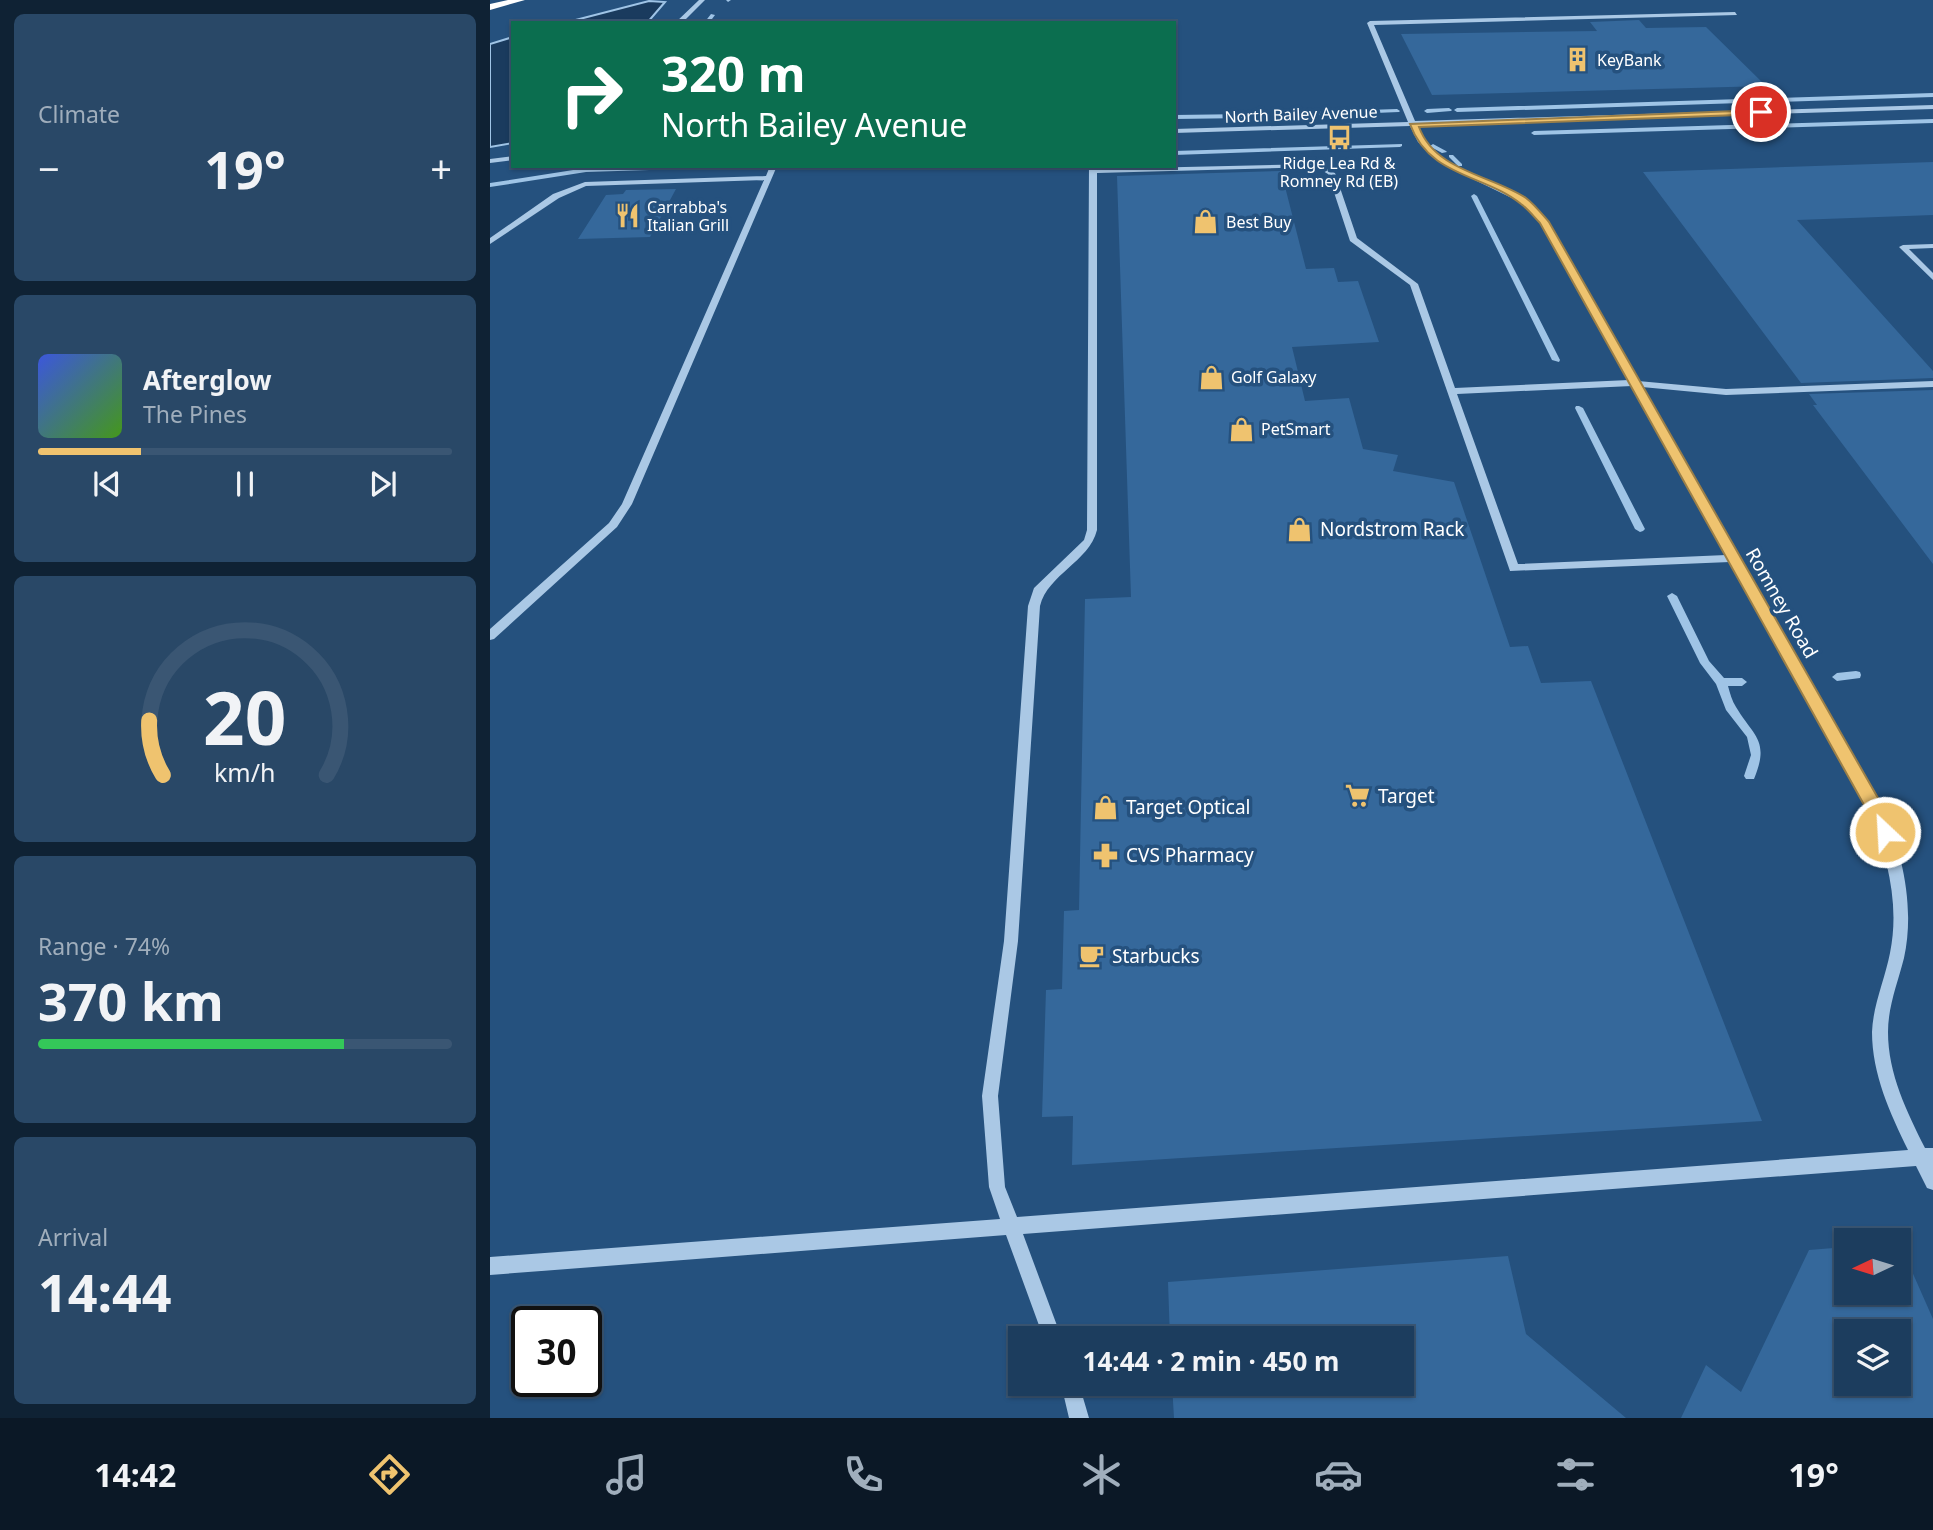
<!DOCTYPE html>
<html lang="en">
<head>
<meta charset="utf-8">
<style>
  :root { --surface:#1c3d5e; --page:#294867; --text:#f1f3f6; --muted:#a0aebc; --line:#3a5673; --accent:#efc36f }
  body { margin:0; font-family:"Noto Sans",sans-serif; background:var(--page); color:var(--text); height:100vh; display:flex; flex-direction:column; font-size:26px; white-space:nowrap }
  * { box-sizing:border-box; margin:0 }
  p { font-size:23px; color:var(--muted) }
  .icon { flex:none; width:38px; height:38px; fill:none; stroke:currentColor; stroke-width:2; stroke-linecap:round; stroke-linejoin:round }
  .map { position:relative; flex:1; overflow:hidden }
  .sheet { display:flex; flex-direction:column; gap:14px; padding:14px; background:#0f2234; width:490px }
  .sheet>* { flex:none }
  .guide { position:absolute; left:21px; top:21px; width:665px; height:147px; border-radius:0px; box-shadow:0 2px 5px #0004,0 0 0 2px var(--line); background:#0b6e4f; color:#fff; overflow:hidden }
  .needle { width:46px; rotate:266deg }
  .buttons { position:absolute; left:1344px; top:1228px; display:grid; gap:14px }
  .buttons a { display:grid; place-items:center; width:77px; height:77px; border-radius:0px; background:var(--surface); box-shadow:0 2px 5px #0004,0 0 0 2px var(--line); font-size:35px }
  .speed { position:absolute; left:21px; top:1306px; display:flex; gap:14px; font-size:35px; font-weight:700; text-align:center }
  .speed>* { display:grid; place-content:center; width:91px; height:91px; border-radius:50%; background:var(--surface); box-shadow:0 2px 5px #0004,0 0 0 2px var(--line); line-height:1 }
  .speed .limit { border:4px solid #111; border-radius:10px; background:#fff; color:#111 }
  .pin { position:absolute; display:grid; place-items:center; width:60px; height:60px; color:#fff; margin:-30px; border:4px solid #fff; border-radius:50%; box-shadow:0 2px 7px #0007 }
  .me { position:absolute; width:77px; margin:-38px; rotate:335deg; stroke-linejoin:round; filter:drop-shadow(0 0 5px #0008) }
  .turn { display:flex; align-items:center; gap:24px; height:147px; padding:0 35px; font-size:32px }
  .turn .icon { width:91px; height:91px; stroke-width:2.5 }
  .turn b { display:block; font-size:49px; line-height:60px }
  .big { font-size:52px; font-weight:700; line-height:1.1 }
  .sheet .tile { flex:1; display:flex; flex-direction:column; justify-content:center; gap:10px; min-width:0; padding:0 24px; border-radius:10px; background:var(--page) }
  .sheet .dial { align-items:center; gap:0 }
  .dial svg { height:182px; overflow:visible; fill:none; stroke:var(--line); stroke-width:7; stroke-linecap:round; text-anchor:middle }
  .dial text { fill:var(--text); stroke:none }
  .song { display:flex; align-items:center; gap:21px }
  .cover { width:84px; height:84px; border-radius:10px; background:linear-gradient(135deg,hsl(230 70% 55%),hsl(100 70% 35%)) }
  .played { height:7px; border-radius:4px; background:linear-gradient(90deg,var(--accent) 25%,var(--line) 25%) }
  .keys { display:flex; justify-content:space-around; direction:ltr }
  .heat { display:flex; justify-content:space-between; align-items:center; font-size:38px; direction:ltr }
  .charge { height:10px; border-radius:5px; background:linear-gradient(90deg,#34c759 74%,var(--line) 0) }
  .trip { position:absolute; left:518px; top:1326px; width:406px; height:70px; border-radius:0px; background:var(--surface); box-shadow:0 2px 5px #0004,0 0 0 2px var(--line); font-weight:700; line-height:70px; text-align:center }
  .menu { display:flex; height:112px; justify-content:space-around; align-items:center; background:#0b1826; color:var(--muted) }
  .menu .icon { width:49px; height:49px }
  .menu .active { color:var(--accent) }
  .menu b { font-size:32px; color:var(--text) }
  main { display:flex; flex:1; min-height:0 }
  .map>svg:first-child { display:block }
</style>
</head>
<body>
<main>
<section class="sheet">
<div class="tile"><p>Climate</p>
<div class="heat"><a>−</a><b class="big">19°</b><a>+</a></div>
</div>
<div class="tile">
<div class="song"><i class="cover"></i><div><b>Afterglow</b><p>The Pines</p></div></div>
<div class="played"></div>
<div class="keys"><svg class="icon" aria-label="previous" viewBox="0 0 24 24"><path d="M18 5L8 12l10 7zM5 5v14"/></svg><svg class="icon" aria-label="pause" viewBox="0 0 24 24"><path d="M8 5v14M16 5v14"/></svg><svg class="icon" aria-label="next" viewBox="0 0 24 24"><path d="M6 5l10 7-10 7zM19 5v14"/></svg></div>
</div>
<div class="tile dial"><svg viewBox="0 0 100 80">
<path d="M14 69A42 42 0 1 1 86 69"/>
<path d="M14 69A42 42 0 0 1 8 45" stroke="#efc36f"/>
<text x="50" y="56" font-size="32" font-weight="700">20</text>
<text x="50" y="72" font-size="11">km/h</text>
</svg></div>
<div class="tile"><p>Range · 74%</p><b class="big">370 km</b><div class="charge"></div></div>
<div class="tile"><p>Arrival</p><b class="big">14:44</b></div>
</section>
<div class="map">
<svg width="1443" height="1418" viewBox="0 0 1443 1418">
  <rect width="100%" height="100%" fill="#25517e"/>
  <path fill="#1a3b5e" stroke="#9fc4e6" stroke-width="2" d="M 159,1 L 175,2 L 157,23 L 74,23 Z
    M 23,37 L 23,143 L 0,147 L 0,44 Z"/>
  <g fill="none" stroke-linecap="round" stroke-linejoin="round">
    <path fill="#9fc4e6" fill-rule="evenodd" d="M 236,0 L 241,0 L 238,2 Z
      M 221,14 L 225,15 L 219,23 L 214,23 Z
      M 1443,93 L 1443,97 L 967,112 L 964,110 L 967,108 Z
      M 959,108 L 962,110 L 961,111 L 937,113 L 934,111 L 937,109 Z
      M 907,109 L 910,111 L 909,112 L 789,117 L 786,115 L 789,113 Z
      M 684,115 L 758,114 L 761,116 L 758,118 L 684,119 Z
      M 1443,119 L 1443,123 L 1044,135 L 1041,133 L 1044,131 Z
      M 912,144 L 912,146 L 910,147 L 684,155 L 684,151 Z
      M 943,144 L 956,151 L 957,152 L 952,153 L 941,147 L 940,146 Z
      M 959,155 L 963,155 L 972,164 L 972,166 L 968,166 L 959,157 Z
      M 157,166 L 225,166 L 222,168 L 96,172 L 0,187 L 0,183 L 96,168 Z
      M 984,194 L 987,196 L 1070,360 L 1069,362 L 1062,360 L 981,196 Z
      M 1086,406 L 1089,406 L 1093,408 L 1155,529 L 1153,531 L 1150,532 L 1145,529 L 1085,408 Z
      M 1182,593 L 1187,596 L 1219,661 L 1234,678 L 1252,678 L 1257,682 L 1252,686 L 1238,686 C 1240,693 1242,701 1246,707 C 1264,737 1280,740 1264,779 L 1256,779 L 1254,776 L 1261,755 L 1257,737 L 1236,710 L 1226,684 L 1210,663 L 1177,596 Z
      M 1366,671 L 1370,672 L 1371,675 L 1370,678 L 1347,681 L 1342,677 L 1347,673 Z"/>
  </g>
  <path fill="#35689b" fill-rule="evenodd" d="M 1149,20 L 1156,28 L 1216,27 L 1276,86 L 942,95 L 911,34 L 1107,31 L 1100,22 Z
    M 1443,162 L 1443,215 L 1307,220 L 1443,371 L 1443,378 L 1311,383 L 1153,172 Z
    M 791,171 L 816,269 L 844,268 L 848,282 L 868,281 L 889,342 L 802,347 L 815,401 L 859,398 L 873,449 L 908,455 L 903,471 L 964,482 L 1020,647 L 1038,646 L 1051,683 L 1101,681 L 1272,1121 L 582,1165 L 583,1116 L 552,1117 L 556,990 L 572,989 L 574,911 L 589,910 L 595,599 L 641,597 L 627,176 Z
    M 186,189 L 160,237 L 88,239 L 116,195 L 133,194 L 136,190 Z
    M 1443,390 L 1443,564 L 1323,405 L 1327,405 L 1319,394 Z
    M 1409,1242 L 1443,1319 L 1443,1418 L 1191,1418 L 1216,1365 L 1251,1392 L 1319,1250 L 1356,1247 L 1356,1293 L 1409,1293 ZM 1356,1332 L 1409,1332 L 1409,1384 L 1356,1384 Z
    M 1018,1256 L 1036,1334 L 1136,1418 L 684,1418 L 682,1384 L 912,1384 L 912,1339 L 680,1339 L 678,1282 Z"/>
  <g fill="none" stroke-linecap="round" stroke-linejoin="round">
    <path fill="#aac8e5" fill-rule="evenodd" d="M 209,0 L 215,0 L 192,23 L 185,23 Z
      M 1245,12 L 1247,15 L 884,25 L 925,121 L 1443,105 L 1443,109 L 927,125 L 933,140 L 960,164 L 1036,198 L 1057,220 L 1148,381 L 1236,389 L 1443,381 L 1443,387 L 1236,395 L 1152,387 L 1391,806 C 1413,852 1425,907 1414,958 C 1408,982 1398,1006 1398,1032 C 1398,1074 1417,1112 1435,1148 L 1443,1148 L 1443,1190 L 1437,1188 L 1426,1166 L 533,1234 L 572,1339 L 554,1339 L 516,1235 L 0,1275 L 0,1257 L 510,1219 L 499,1187 L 492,1096 L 514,941 L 538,606 L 544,588 L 594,540 L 597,530 L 599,166 L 607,166 L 607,169 L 829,164 L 845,173 L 867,238 L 928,284 L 965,388 L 1139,380 L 1051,223 L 1030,202 L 956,166 L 928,142 L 920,126 L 684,133 L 684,129 L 918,122 L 877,23 L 880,21 ZM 826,167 L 838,174 L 860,241 L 920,285 L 1020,571 L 1240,562 L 1380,811 C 1397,857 1410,904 1400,953 C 1395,979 1383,1005 1382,1032 C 1382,1074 1400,1113 1418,1150 L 527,1217 L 515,1187 L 508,1096 L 528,941 L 550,606 C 558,574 599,562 607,530 L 607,173 ZM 1142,386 L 1236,555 L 1028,564 L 967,394 Z
      M 23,156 L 23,160 L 0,163 L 0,159 Z
      M 280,166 L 287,166 L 142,504 L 127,527 L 4,639 L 0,640 L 0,629 L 119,523 L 132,504 L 274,180 L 96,186 L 69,198 L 0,244 L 0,238 L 63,194 L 95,182 L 276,176 Z
      M 1443,244 L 1443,248 L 1419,249 L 1443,273 L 1443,280 L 1409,247 L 1413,245 Z
      M 571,1384 L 589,1384 L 599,1418 L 579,1418 Z"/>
    <path fill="#fff" fill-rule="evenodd" d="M 18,0 L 35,0 L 0,10 L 0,4 Z"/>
  </g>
  <path fill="#efc36f" stroke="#9b7f48" stroke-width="2" d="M 1271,110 L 1274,114 L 929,127 C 945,171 1001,175 1036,198 C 1044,204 1052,214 1059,222 L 1392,805 L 1403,832 L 1395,839 L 1389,837 L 1378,812 L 1050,223 C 1044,217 1038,209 1031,204 C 994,174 939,177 920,124 Z"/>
  <defs>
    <symbol id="building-bare" viewBox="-9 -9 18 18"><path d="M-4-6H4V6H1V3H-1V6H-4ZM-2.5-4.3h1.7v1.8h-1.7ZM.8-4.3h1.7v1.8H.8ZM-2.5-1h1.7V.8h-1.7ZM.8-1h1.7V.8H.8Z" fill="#efc36f" stroke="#25517e" stroke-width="2.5" paint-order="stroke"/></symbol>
    <symbol id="bus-bare" viewBox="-9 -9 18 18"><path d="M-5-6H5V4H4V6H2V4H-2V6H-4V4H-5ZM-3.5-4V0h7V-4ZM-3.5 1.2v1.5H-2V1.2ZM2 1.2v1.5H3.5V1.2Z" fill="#efc36f" stroke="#25517e" stroke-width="2.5" paint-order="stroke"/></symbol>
    <symbol id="restaurant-bare" viewBox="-9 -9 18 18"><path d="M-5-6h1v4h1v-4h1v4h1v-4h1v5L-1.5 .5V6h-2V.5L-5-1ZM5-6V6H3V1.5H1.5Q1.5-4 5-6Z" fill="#efc36f" stroke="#25517e" stroke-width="2.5" paint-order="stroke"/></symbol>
    <symbol id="shop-bare" viewBox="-9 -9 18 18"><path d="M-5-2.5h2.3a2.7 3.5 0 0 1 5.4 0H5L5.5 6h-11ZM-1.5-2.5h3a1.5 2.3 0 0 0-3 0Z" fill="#efc36f" stroke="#25517e" stroke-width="2.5" paint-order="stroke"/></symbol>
    <symbol id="supermarket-bare" viewBox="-9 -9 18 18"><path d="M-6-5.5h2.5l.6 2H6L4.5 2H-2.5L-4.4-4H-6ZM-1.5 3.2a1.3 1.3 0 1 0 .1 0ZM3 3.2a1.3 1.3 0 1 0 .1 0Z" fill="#efc36f" stroke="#25517e" stroke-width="2.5" paint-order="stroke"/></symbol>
    <symbol id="pharmacy-bare" viewBox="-9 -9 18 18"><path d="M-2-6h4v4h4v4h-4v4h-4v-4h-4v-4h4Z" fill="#efc36f" stroke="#25517e" stroke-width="2.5" paint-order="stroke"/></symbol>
    <symbol id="cafe-bare" viewBox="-9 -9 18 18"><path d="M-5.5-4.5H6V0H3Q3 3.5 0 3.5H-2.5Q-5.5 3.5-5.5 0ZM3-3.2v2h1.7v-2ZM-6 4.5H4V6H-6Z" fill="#efc36f" stroke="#25517e" stroke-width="2.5" paint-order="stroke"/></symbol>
  </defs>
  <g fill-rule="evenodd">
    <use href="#building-bare" x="1070" y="42" width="35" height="35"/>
    <use href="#bus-bare" x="832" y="120" width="35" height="35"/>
    <use href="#restaurant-bare" x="120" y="198" width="35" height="35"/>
    <use href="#shop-bare" x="698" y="204" width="35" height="35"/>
    <use href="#shop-bare" x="704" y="360" width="35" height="35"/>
    <use href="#shop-bare" x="734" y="412" width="35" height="35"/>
    <use href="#shop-bare" x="792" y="512" width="35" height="35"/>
    <use href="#supermarket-bare" x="850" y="778" width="35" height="35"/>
    <use href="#shop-bare" x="598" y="790" width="35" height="35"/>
    <use href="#pharmacy-bare" x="598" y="838" width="35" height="35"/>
    <use href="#cafe-bare" x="584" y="938" width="35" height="35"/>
  </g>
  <g text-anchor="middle" stroke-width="7" stroke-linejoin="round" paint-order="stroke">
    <g font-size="16" fill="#fff" stroke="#25517e" text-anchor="start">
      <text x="1107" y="66">KeyBank</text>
      <text x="849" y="169" text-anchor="middle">Ridge Lea Rd &amp;<tspan x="849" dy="18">Romney Rd (EB)</tspan></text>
      <text x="157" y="213">Carrabba's<tspan x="157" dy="18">Italian Grill</tspan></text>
      <text x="736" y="228">Best Buy</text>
      <text x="741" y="383">Golf Galaxy</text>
      <text x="771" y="435">PetSmart</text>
    </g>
    <g font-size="16" fill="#fff" stroke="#25517e">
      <text transform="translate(811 114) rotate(-2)" y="6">North Bailey Avenue</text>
    </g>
    <g font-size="19" fill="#fff" stroke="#25517e" text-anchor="start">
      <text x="830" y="536">Nordstrom Rack</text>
      <text x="888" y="803">Target</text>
      <text x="636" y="814">Target Optical</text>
      <text x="636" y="862">CVS Pharmacy</text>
      <text x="622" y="963">Starbucks</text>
    </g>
    <g font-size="19" fill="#fff" stroke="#25517e">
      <text transform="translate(1292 603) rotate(60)" y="7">Romney Road</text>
    </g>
  </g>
</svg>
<div class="buttons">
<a><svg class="needle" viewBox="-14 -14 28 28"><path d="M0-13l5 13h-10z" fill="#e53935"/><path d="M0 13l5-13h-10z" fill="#a0aebc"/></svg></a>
<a><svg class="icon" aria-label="layers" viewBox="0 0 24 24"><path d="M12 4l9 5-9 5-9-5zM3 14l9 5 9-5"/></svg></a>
</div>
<div class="speed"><div class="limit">30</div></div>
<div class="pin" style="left:1271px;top:112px;background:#d93025"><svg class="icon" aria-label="arrive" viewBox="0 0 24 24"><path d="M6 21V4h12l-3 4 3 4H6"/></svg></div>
<svg class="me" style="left:1395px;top:832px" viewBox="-20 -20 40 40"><circle r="17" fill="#efc36f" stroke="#fff" stroke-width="3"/><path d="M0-11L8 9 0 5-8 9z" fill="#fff"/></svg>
<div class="trip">14:44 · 2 min · 450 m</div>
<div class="guide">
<div class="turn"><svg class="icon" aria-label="right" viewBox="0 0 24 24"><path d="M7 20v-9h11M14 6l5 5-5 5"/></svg><div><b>320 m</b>North Bailey Avenue</div></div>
</div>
</div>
</main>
<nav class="menu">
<b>14:42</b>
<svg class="icon active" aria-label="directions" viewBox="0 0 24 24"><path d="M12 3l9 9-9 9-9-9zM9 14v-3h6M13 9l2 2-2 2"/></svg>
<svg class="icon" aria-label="music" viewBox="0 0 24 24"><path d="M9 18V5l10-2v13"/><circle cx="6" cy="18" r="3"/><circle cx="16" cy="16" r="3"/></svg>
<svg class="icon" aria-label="phone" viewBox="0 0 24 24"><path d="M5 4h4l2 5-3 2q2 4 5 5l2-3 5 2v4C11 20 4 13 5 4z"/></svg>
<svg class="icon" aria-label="climate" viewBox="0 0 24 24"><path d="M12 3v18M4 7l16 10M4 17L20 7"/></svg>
<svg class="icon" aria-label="car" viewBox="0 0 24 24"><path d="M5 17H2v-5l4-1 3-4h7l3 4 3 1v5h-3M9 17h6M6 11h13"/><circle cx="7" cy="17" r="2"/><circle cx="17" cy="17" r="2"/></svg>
<svg class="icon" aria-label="filters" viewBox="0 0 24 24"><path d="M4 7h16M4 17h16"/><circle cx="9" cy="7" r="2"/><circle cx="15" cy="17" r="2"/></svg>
<b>19°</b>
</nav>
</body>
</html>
